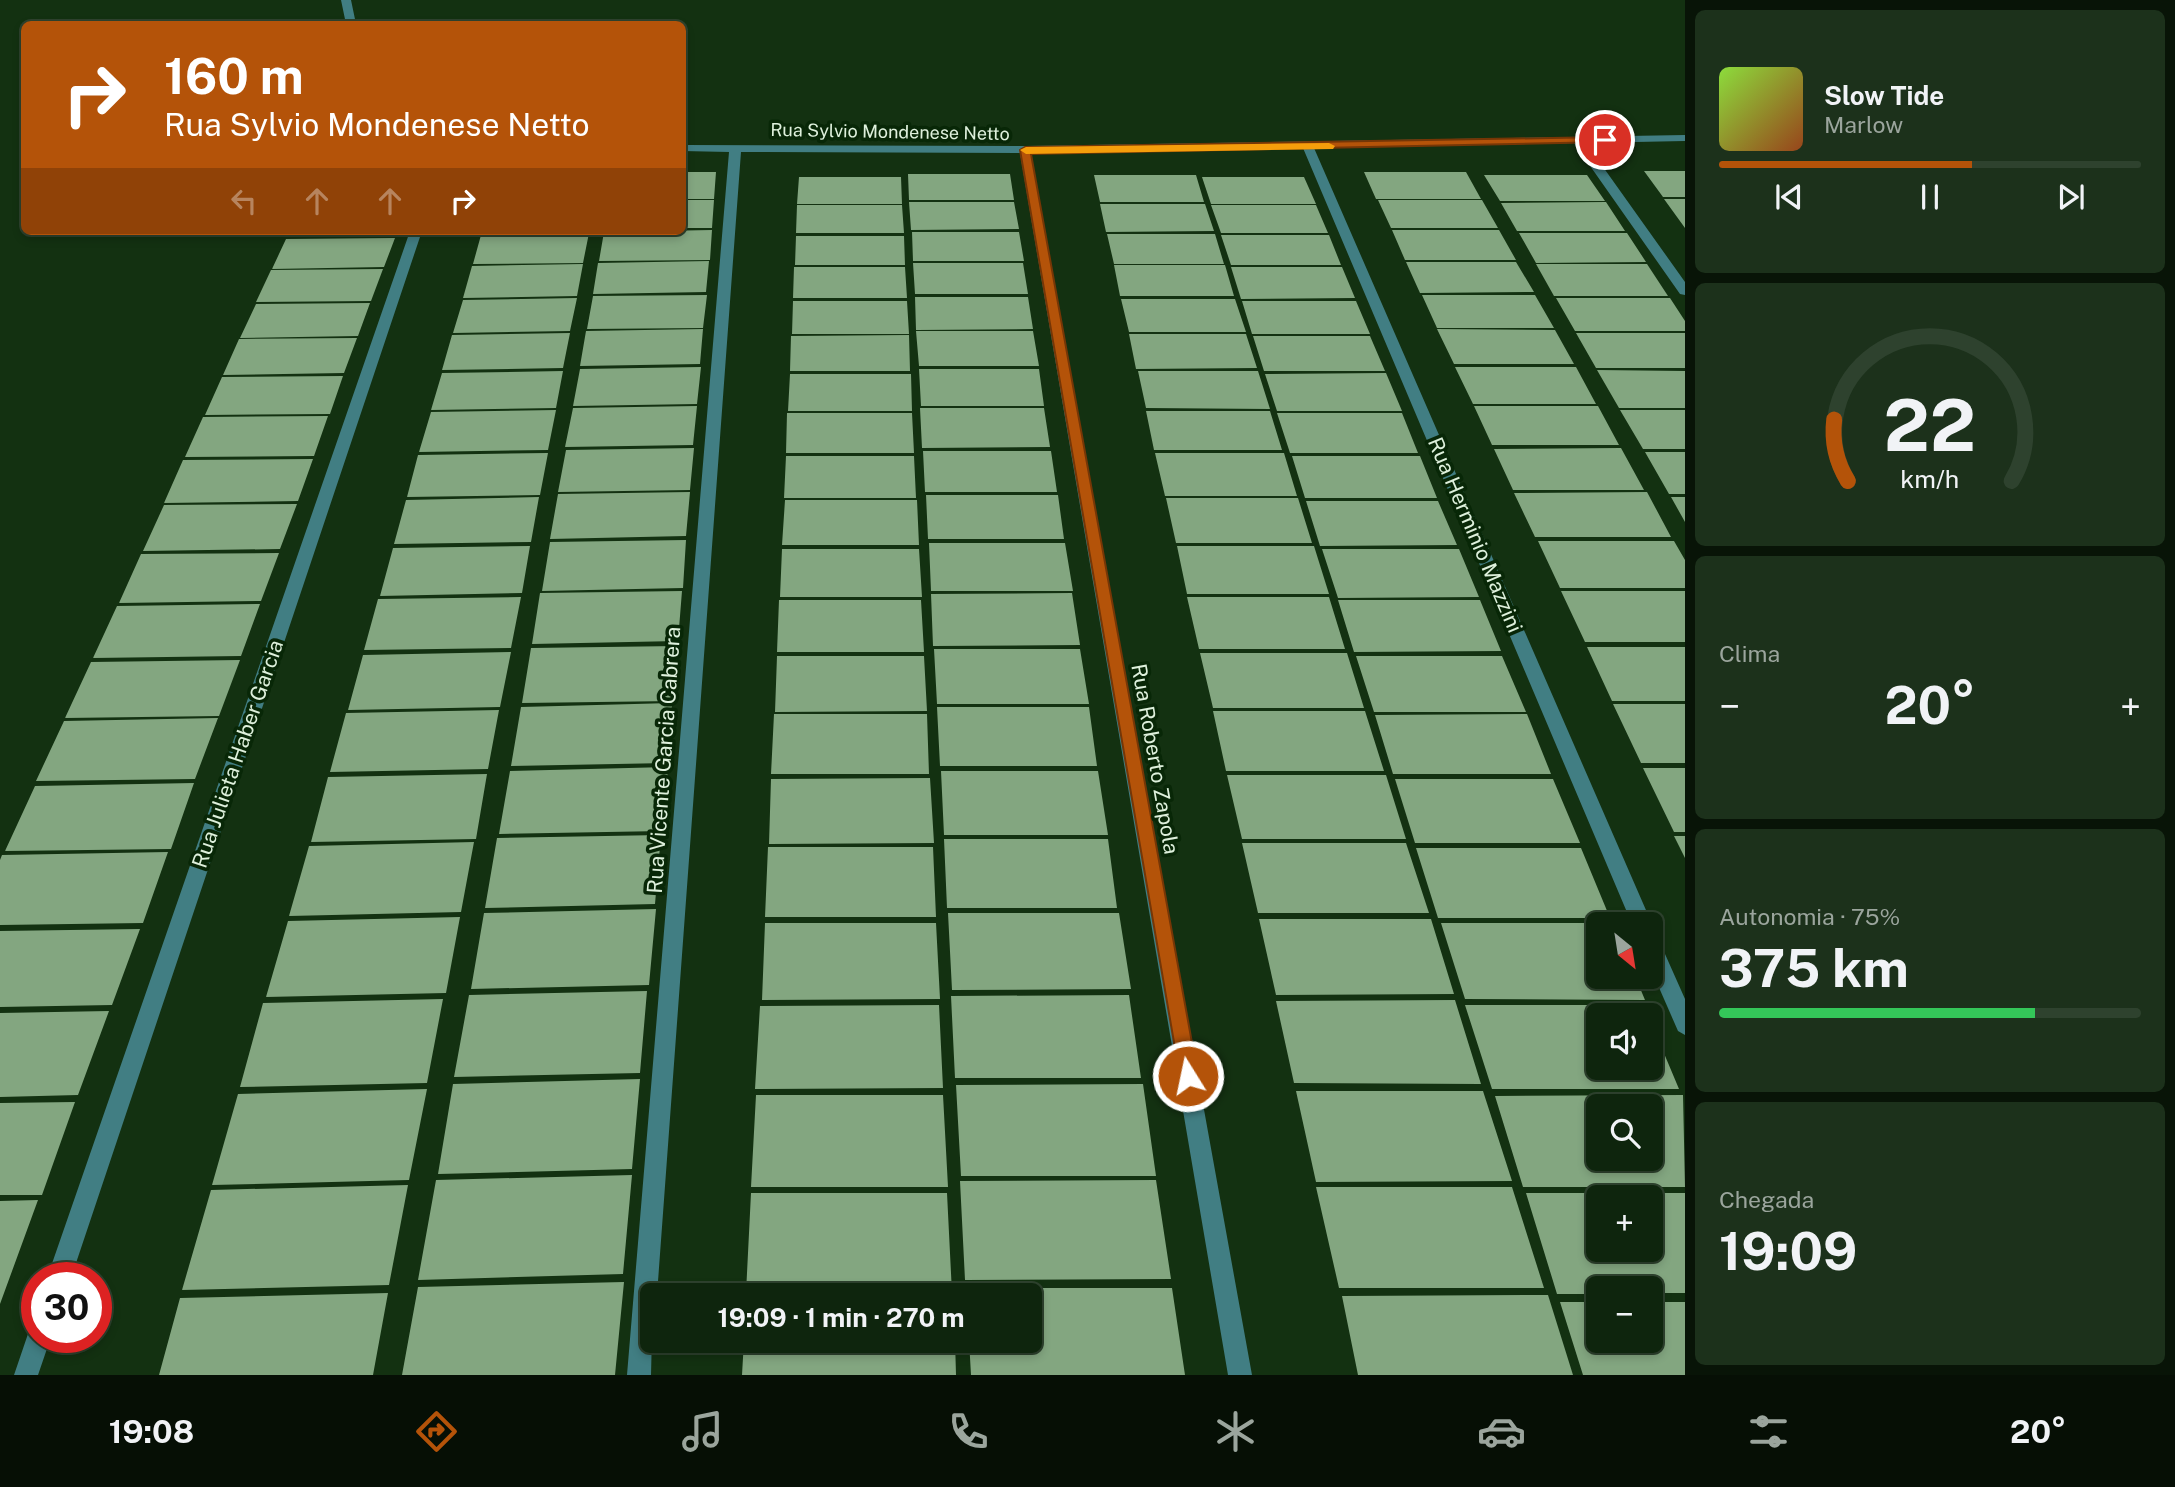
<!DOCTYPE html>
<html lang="pt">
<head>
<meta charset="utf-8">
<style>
  :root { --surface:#0e250d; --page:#1c311b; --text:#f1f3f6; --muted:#9ba59d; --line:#2e422e; --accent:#b45309 }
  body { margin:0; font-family:"Public Sans",sans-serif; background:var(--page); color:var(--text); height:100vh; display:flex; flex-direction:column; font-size:26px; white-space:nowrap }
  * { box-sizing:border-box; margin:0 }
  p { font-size:23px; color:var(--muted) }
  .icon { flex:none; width:38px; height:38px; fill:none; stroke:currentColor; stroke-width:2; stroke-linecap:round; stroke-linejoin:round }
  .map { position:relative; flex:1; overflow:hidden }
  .panel { display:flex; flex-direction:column; gap:10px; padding:10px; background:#081407; width:490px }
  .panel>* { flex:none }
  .hud { position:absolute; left:21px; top:21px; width:665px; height:214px; border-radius:10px; box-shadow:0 4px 10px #0003,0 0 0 2px var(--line); background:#b45309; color:#fff; overflow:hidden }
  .needle { width:46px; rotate:150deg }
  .controls { position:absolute; left:1586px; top:912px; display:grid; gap:14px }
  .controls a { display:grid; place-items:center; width:77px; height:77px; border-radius:10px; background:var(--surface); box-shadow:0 4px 10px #0003,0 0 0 2px var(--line); font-size:35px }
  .speed { position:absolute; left:21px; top:1262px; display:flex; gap:14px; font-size:35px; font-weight:700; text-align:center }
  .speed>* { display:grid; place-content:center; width:91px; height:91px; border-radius:50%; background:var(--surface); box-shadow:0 4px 10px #0003,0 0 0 2px var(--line); line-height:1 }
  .speed .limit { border:10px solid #d22; background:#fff; color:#111 }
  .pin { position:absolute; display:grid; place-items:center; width:60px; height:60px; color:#fff; margin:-30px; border:4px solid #fff; border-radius:50%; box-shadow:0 2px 7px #0007 }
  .me { position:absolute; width:77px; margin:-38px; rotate:350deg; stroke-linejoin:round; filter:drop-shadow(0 0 5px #0008) }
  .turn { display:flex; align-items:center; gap:24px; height:147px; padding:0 28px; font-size:32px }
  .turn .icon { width:91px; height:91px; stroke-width:2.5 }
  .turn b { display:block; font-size:49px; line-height:60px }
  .lanes { display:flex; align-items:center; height:66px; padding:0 28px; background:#0003; justify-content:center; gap:35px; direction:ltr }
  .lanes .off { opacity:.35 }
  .big { font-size:52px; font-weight:700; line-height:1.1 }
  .panel .widget { flex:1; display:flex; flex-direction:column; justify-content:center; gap:10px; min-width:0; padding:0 24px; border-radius:10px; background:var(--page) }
  .panel .dial { align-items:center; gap:0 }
  .dial svg { height:182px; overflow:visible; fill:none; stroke:var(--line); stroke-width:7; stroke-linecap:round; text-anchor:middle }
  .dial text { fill:var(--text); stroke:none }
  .song { display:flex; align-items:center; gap:21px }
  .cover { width:84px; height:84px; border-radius:10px; background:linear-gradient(135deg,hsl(90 70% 55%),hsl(20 70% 35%)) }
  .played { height:7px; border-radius:4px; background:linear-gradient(90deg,var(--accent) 60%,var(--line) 60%) }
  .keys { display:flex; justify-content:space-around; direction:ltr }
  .heat { display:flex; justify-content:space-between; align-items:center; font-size:38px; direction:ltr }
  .charge { height:10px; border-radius:5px; background:linear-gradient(90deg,#34c759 75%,var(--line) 0) }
  .trip { position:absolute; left:640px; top:1283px; width:402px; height:70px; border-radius:10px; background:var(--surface); box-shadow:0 4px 10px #0003,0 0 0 2px var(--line); font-weight:700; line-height:70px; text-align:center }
  .dock { display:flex; height:112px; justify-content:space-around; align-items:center; background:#060f05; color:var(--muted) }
  .dock .icon { width:49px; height:49px }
  .dock .current { color:var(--accent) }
  .dock b { font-size:32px; color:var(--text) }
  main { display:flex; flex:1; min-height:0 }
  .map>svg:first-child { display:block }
</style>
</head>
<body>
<main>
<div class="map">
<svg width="1685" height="1375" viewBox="0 0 1685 1375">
  <rect width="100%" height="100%" fill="#133111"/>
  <path fill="#83a680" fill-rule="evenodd" d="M 1644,171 L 1685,171 L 1685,197 L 1663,197 Z
    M 682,172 L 716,172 L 714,199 L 682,199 Z
    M 1364,172 L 1466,172 L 1481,199 L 1376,199 Z
    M 908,174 L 1010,174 L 1014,200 L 909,200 Z
    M 1094,175 L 1196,175 L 1204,202 L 1100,202 Z
    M 1484,175 L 1587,175 L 1605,201 L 1500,201 Z
    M 799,177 L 901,177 L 902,204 L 797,204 Z
    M 1202,177 L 1304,177 L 1316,204 L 1211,204 Z
    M 1664,199 L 1685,199 L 1685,228 Z
    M 682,200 L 714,200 L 712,228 L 682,228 Z
    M 1378,200 L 1482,200 L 1498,228 L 1391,228 Z
    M 909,202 L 1014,202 L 1019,229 L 911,230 Z
    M 1606,202 L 1625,231 L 1517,231 L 1501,203 Z
    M 1100,204 L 1205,204 L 1214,231 L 1106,232 Z
    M 797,205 L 902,205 L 904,233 L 796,233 Z
    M 1211,205 L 1316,205 L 1328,233 L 1221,233 Z
    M 712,230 L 710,260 L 599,261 L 604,232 Z
    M 1392,230 L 1499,230 L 1516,260 L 1405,260 Z
    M 289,231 L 397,231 L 395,235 L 287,236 Z
    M 912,232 L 1019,232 L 1024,261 L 913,261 Z
    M 589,233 L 583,263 L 473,264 L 481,235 Z
    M 1519,233 L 1627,233 L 1646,262 L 1536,263 Z
    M 1107,234 L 1215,234 L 1224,264 L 1114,264 Z
    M 1221,235 L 1329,235 L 1341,265 L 1231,265 Z
    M 796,236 L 904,236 L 905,265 L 795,265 Z
    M 395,238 L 384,267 L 272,269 L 286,239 Z
    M 709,261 L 706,292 L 593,294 L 598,263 Z
    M 1406,262 L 1516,262 L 1534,292 L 1420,293 Z
    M 913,263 L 1023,263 L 1028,294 L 915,294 Z
    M 583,264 L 577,296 L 463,298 L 472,266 Z
    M 1536,264 L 1647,264 L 1668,296 L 1554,296 Z
    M 1114,265 L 1225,265 L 1234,296 L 1120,296 Z
    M 794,267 L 905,267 L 907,298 L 793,298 Z
    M 1231,267 L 1342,267 L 1355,298 L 1241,299 Z
    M 383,269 L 371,301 L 256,302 L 271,270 Z
    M 707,295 L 703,328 L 587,329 L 593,296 Z
    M 1422,295 L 1535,295 L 1554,328 L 1437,328 Z
    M 915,297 L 1028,297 L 1033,329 L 916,330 Z
    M 577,298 L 570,331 L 453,333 L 463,300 Z
    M 1556,298 L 1670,298 L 1685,321 L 1685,331 L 1575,331 Z
    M 1121,299 L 1235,299 L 1246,332 L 1129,332 Z
    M 793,301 L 907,301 L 909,334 L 792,334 Z
    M 1242,301 L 1356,301 L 1370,334 L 1252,334 Z
    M 370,303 L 358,336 L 240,338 L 256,304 Z
    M 703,329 L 700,364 L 580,366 L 586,331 Z
    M 1437,329 L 1555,330 L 1574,364 L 1454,364 Z
    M 916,331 L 1033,331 L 1039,366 L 919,366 Z
    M 570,333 L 563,368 L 442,370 L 452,335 Z
    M 1576,333 L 1685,333 L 1685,368 L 1596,368 Z
    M 1129,334 L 1246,334 L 1257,368 L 1136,369 Z
    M 909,335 L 910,371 L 790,371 L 791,336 Z
    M 1253,336 L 1370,336 L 1385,371 L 1264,371 Z
    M 357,338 L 344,373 L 223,375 L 239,339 Z
    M 701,367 L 697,404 L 573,406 L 580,369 Z
    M 1455,367 L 1576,367 L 1596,404 L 1473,404 Z
    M 919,369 L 1039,369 L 1044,406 L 921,406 Z
    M 1597,370 L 1685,371 L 1685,408 L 1619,408 Z
    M 563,371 L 556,408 L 431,410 L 442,373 Z
    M 1138,371 L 1258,371 L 1270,409 L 1146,408 Z
    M 1386,373 L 1402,411 L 1277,411 L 1265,374 Z
    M 790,374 L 911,374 L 912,411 L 788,411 Z
    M 343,376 L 330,414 L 205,415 L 222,377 Z
    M 697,406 L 693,445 L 565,447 L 573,408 Z
    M 1474,406 L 1598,406 L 1619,445 L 1492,445 Z
    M 920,408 L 1044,408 L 1050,447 L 922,448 Z
    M 556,410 L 548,450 L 419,452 L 431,412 Z
    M 1620,410 L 1685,410 L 1685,449 L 1643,449 Z
    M 1146,411 L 1270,411 L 1282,450 L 1154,450 Z
    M 787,413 L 912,413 L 914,453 L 786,453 Z
    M 1277,413 L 1402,413 L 1418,453 L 1290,453 Z
    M 328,416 L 314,456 L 185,457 L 203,417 Z
    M 694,448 L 690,490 L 558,492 L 566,450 Z
    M 1621,448 L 1644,490 L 1513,490 L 1494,449 Z
    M 923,451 L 1051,451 L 1057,492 L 925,492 Z
    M 1645,452 L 1685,452 L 1685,494 L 1669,494 Z
    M 548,453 L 540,495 L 407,497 L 418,455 Z
    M 1155,453 L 1284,453 L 1297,496 L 1165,496 Z
    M 786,456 L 914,456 L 916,498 L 784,498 Z
    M 1292,456 L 1420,456 L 1437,498 L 1305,498 Z
    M 313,459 L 298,501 L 164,503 L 183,460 Z
    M 690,492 L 686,536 L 550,539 L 558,494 Z
    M 1647,492 L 1671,537 L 1535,537 L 1514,493 Z
    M 926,495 L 1058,495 L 1064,539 L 928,539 Z
    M 539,497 L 531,542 L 394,544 L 406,500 Z
    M 1671,497 L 1685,497 L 1685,522 Z
    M 1166,498 L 1298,498 L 1312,543 L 1176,543 Z
    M 785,500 L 917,500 L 919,545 L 782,545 Z
    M 1306,501 L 1438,501 L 1457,545 L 1320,546 Z
    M 297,504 L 280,549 L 143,551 L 164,505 Z
    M 686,540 L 683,588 L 542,591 L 550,542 Z
    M 1538,541 L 1674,541 L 1685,560 L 1685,588 L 1560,588 Z
    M 929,543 L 1065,543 L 1073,591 L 931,591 Z
    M 530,546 L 522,593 L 380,596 L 393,548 Z
    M 1177,546 L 1314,546 L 1329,594 L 1187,594 Z
    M 782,549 L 919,549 L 922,597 L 780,597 Z
    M 1322,549 L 1459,549 L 1479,597 L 1338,598 Z
    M 279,553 L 261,601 L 119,603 L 141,554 Z
    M 682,591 L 678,641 L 532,644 L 540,593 Z
    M 1561,591 L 1685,591 L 1685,642 L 1585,642 Z
    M 1072,593 L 1080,645 L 933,646 L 931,594 Z
    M 521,597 L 511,648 L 364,650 L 378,599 Z
    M 1187,597 L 1329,597 L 1345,649 L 1199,649 Z
    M 779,600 L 921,600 L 924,652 L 777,652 Z
    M 1338,600 L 1480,600 L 1501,651 L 1354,652 Z
    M 260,604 L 241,656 L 93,658 L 117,606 Z
    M 678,646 L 674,701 L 522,703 L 531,648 Z
    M 1587,647 L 1685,647 L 1685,701 L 1612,701 Z
    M 934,649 L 1080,649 L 1089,704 L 937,704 Z
    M 511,652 L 500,707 L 348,710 L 363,655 Z
    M 1200,653 L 1347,653 L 1364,708 L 1213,708 Z
    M 777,656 L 924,656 L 927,711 L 775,712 Z
    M 1356,656 L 1502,656 L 1526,712 L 1374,712 Z
    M 240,660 L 219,716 L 65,718 L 91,662 Z
    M 672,703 L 668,763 L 511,766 L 521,707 Z
    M 1613,704 L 1685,704 L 1685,763 L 1641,763 Z
    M 937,707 L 1089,707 L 1097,766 L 940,766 Z
    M 499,710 L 488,769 L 330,772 L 346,713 Z
    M 1213,711 L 1365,711 L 1384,771 L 1226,771 Z
    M 774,714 L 927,714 L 929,774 L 771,774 Z
    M 1527,714 L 1551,774 L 1393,774 L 1375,715 Z
    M 218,718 L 195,779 L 36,781 L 64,721 Z
    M 668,767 L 663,831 L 499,834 L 510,771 Z
    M 1643,768 L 1685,768 L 1685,832 L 1674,832 Z
    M 941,771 L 1098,771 L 1108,835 L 944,835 Z
    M 487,774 L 476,839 L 311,842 L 328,777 Z
    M 1227,775 L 1386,775 L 1406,839 L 1242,839 Z
    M 930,778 L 934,843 L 769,844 L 771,779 Z
    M 1395,779 L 1553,779 L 1580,843 L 1415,843 Z
    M 194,783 L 171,849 L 5,851 L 35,786 Z
    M 661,835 L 655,904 L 485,908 L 497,838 Z
    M 1674,836 L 1685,836 L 1685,858 Z
    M 944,839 L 1108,839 L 1117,908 L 947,908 Z
    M 474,842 L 461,912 L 289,916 L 309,846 Z
    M 1242,843 L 1406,843 L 1429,913 L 1258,913 Z
    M 768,847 L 933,847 L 936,917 L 765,917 Z
    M 1416,848 L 1581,848 L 1610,918 L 1438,918 Z
    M 168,852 L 143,923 L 0,925 L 0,860 L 2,855 Z
    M 656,909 L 649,985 L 471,989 L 484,913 Z
    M 948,913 L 1119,913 L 1131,989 L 952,990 Z
    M 460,917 L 446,993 L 266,997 L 288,921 Z
    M 1259,919 L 1431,919 L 1454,994 L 1276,995 Z
    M 765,923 L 936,923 L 940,999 L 762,1000 Z
    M 1441,923 L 1598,923 L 1598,976 L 1635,976 L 1645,1000 L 1465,999 Z
    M 140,929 L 112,1005 L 0,1007 L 0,931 Z
    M 647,991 L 640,1073 L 454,1077 L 469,995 Z
    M 1129,995 L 1141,1078 L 955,1078 L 951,996 Z
    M 443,999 L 427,1083 L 240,1087 L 263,1003 Z
    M 1455,1000 L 1481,1084 L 1294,1083 L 1276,1001 Z
    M 939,1005 L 943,1088 L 755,1089 L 760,1006 Z
    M 1465,1005 L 1644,1005 L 1648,1015 L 1598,1015 L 1598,1068 L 1650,1068 L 1650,1020 L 1679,1089 L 1492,1089 Z
    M 109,1011 L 78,1095 L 0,1097 L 0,1013 Z
    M 640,1079 L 632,1169 L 438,1174 L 453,1084 Z
    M 1143,1084 L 1156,1176 L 961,1176 L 956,1085 Z
    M 427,1089 L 409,1180 L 212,1185 L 238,1094 Z
    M 1296,1091 L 1483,1091 L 1512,1181 L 1316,1182 Z
    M 756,1095 L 943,1095 L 948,1187 L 751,1187 Z
    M 1683,1095 L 1685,1187 L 1523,1187 L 1495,1096 ZM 1598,1106 L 1650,1106 L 1650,1158 L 1598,1158 Z
    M 75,1102 L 42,1195 L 0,1195 L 0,1103 Z
    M 632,1175 L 623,1274 L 418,1280 L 436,1180 Z
    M 1156,1180 L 1171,1279 L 965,1280 L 960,1181 Z
    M 408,1185 L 389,1285 L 182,1290 L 211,1190 Z
    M 1316,1187 L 1512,1187 L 1544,1288 L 1339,1288 Z
    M 751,1193 L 947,1193 L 952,1293 L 746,1293 Z
    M 1526,1193 L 1685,1193 L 1685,1293 L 1650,1293 L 1650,1288 L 1598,1288 L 1598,1294 L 1557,1294 ZM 1598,1197 L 1650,1197 L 1650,1250 L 1598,1250 Z
    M 38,1200 L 0,1304 L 0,1201 Z
    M 624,1282 L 615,1375 L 402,1375 L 418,1287 Z
    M 966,1288 L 1172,1288 L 1185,1375 L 971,1375 L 969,1340 L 1031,1340 L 1031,1295 L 967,1295 Z
    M 388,1293 L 373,1375 L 159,1375 L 180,1298 Z
    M 1548,1295 L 1573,1375 L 1358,1375 L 1342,1296 Z
    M 1560,1302 L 1598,1302 L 1598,1340 L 1650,1340 L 1650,1302 L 1685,1302 L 1685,1375 L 1583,1375 Z
    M 744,1340 L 955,1340 L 956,1375 L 742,1375 Z"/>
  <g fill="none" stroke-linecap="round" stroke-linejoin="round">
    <path fill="#417e83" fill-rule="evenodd" d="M 341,0 L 351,0 L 356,24 L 346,24 Z
      M 1685,135 L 1685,141 L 1586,143 L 1685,282 L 1685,295 L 1680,294 L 1574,143 L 1314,148 L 1649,917 L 1652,924 L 1650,928 L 1650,924 L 1632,924 L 1303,148 L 1031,153 L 1252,1375 L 1228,1375 L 1020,153 L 741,152 L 657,1295 L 653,1295 L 651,1375 L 627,1375 L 729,152 L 682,151 L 682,145 L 1025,146 Z
      M 410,231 L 422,231 L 71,1278 L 47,1278 Z
      M 1650,933 L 1657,936 L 1685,999 L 1685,1035 L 1678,1031 L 1650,967 Z
      M 37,1326 L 37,1337 L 51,1337 L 38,1375 L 14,1375 L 30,1328 Z"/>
  </g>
  <path fill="#b45309" stroke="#753606" stroke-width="2" d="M 1605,137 L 1610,140 L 1608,142 L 1031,154 L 1198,1076 L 1195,1083 L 1188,1086 L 1181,1083 L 1020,150 L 1025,147 Z"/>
  <path fill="#f59e0b" d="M 1329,143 L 1335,146 L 1333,149 L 1026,154 L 1020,150 L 1026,147 Z"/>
  <g text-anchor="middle" stroke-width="7" stroke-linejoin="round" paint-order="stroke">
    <g font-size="18" fill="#def0dc" stroke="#082707">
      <text transform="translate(890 132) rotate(1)" y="6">Rua Sylvio Mondenese Netto</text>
    </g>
    <g font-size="21" fill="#def0dc" stroke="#082707">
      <text transform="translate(1475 535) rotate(67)" y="7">Rua Herminio Mazzini</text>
      <text transform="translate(238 754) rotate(-71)" y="7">Rua Julieta Haber Garcia</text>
      <text transform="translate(1155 759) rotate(80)" y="7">Rua Roberto Zapola</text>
      <text transform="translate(664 760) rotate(-86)" y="7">Rua Vicente Garcia Cabrera</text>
    </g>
  </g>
</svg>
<div class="controls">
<a><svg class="needle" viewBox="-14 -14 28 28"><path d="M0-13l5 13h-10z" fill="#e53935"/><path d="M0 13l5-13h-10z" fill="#9ba59d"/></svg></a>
<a><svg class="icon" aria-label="sound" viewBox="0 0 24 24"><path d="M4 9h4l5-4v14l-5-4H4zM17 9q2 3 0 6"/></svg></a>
<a><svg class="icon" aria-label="search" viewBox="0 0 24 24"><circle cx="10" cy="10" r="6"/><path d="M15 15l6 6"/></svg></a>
<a>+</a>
<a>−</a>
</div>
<div class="speed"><div class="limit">30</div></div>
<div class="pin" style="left:1605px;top:140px;background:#d93025"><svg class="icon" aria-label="arrive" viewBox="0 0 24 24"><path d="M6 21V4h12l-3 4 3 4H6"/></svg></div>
<svg class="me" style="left:1188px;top:1076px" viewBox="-20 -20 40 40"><circle r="17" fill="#b45309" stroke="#fff" stroke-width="3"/><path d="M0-11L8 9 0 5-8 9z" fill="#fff"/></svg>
<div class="trip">19:09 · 1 min · 270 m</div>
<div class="hud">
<div class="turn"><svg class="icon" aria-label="right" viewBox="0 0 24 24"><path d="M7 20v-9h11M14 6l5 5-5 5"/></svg><div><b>160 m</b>Rua Sylvio Mondenese Netto</div></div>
<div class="lanes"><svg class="icon off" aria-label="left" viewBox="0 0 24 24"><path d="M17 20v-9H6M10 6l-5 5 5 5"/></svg><svg class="icon off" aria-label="ahead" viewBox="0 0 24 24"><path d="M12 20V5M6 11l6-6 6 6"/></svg><svg class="icon off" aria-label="ahead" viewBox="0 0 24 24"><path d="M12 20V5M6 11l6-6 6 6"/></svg><svg class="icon" aria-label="right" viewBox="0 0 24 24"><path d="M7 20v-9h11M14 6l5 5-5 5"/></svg></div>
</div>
</div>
<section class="panel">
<div class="widget">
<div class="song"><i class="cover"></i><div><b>Slow Tide</b><p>Marlow</p></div></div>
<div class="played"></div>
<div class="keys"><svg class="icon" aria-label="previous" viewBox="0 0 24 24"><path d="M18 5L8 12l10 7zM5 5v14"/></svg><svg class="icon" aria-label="pause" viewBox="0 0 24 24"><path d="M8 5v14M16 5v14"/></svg><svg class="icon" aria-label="next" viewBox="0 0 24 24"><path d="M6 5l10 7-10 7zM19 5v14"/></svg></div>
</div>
<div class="widget dial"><svg viewBox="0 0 100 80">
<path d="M14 69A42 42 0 1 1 86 69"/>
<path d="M14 69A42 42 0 0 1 8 42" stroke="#b45309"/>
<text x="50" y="56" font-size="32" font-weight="700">22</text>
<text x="50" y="72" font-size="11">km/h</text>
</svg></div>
<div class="widget"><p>Clima</p>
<div class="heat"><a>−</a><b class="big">20°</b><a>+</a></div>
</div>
<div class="widget"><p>Autonomia · 75%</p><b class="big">375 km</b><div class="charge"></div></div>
<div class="widget"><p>Chegada</p><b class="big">19:09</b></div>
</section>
</main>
<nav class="dock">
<b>19:08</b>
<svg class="icon current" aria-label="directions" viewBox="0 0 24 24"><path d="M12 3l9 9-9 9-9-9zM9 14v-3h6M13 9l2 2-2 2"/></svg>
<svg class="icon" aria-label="music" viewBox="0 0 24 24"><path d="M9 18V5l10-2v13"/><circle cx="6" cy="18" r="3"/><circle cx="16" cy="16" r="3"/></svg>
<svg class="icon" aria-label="phone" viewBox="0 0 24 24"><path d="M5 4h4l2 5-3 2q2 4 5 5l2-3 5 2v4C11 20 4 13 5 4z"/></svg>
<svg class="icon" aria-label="climate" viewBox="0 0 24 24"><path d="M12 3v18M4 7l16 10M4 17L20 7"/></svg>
<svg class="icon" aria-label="car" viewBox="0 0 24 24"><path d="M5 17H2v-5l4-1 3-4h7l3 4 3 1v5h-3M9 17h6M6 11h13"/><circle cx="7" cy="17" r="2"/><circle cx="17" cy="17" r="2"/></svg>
<svg class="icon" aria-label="filters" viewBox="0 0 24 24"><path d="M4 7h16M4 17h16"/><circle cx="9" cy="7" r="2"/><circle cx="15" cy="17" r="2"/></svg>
<b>20°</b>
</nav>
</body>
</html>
